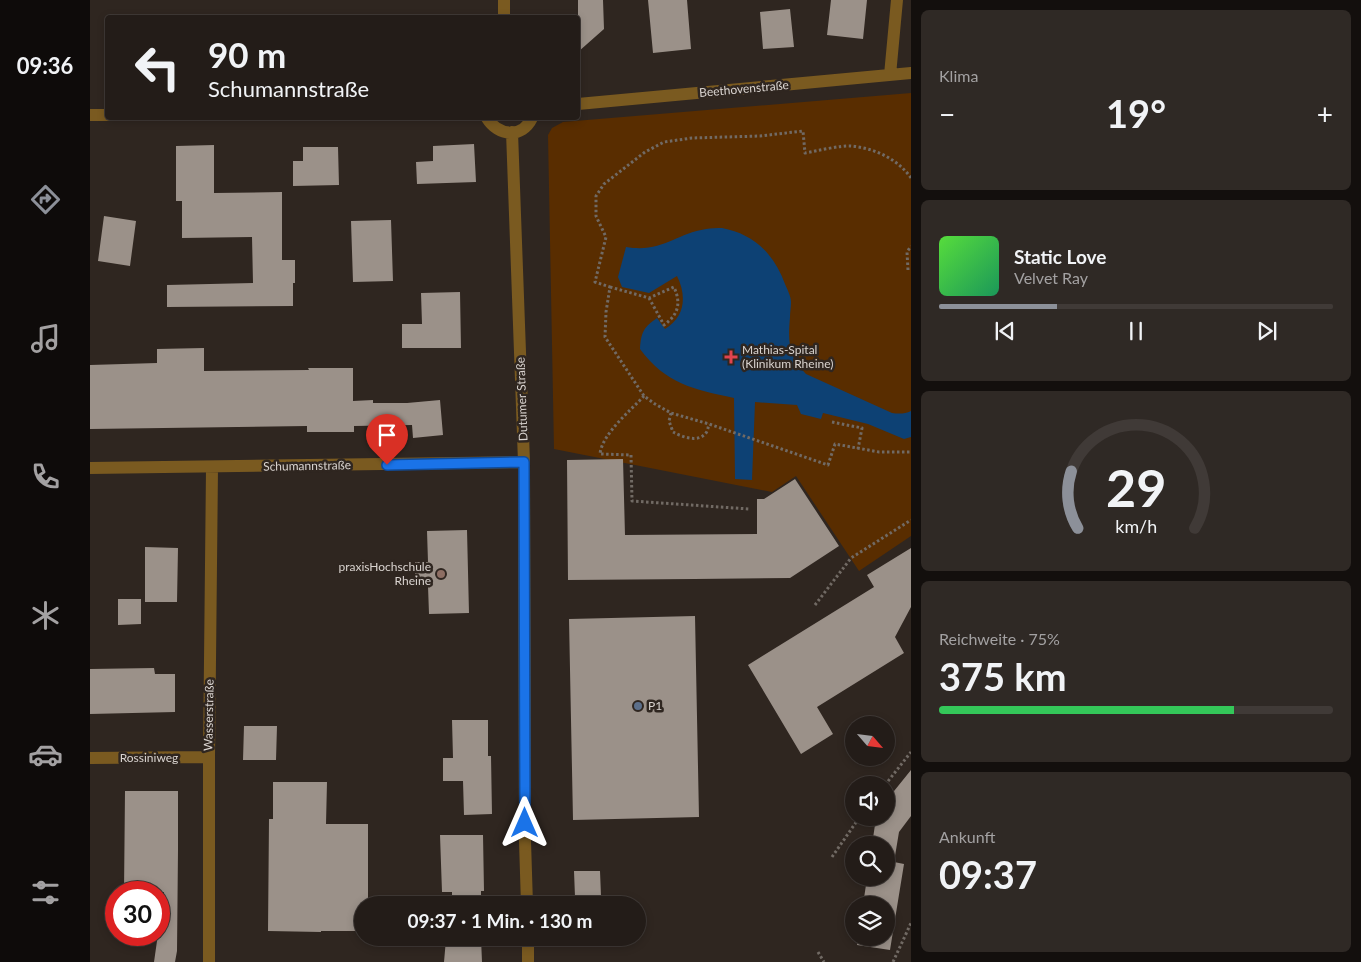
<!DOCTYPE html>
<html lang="de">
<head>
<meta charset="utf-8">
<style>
  :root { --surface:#231c18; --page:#2f2925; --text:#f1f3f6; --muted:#a3a1a2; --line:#403a37; --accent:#8c9099 }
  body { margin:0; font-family:Lato,sans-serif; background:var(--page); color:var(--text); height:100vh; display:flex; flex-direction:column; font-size:19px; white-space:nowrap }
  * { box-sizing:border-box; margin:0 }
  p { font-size:16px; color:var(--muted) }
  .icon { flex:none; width:28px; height:28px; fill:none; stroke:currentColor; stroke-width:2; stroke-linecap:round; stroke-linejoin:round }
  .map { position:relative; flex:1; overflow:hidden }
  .side { display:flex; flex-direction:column; gap:10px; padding:10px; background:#130f0d; width:450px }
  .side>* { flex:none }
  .top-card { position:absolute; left:15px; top:15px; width:475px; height:105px; border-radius:5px; box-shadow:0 2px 8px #0003,0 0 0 1px var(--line); background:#231c18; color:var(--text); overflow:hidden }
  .needle { width:32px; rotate:118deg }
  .fabs { position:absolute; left:755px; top:716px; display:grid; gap:10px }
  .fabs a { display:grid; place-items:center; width:50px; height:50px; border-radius:50%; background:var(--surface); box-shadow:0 2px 8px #0003,0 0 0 1px var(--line); font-size:25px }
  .speed { position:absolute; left:15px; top:881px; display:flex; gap:10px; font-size:25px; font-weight:700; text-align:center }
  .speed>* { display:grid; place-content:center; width:65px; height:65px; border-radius:50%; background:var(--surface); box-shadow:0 2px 8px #0003,0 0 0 1px var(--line); line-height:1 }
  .speed .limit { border:8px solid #d22; background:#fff; color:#111 }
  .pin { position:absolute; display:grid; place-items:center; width:42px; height:42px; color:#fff; margin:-51px -21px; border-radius:50% 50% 50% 0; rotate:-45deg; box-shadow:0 0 5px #0007 }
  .pin .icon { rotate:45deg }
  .me { position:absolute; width:55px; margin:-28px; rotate:0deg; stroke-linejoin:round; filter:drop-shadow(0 0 4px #0008) }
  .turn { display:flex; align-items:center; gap:18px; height:105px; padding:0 20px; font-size:22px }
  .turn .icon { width:65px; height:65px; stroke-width:2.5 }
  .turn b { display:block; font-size:35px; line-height:42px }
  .big { font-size:38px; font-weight:700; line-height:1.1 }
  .side .widget { flex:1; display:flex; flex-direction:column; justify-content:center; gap:8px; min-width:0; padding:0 18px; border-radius:8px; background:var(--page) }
  .side .dial { align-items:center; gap:0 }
  .dial svg { height:130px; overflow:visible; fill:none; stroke:var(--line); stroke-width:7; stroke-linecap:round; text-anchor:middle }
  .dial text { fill:var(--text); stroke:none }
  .song { display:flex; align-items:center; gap:15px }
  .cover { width:60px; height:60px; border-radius:8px; background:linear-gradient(135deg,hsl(110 70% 55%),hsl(150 70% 35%)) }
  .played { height:5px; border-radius:2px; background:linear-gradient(90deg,var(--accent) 30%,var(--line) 30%) }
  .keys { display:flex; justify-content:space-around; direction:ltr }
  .heat { display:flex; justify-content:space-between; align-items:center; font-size:28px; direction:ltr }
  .charge { height:8px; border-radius:4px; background:linear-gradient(90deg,#34c759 75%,var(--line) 0) }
  .trip { position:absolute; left:264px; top:896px; width:292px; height:50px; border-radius:25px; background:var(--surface); box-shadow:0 2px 8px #0003,0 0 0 1px var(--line); font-weight:700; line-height:50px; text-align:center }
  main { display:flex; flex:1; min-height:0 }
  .dock { display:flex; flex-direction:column; width:90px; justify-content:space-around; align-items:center; background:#0e0b0a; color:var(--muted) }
  .dock .icon { width:35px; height:35px }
  .dock .current { color:var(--accent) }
  .dock b { font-size:22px; color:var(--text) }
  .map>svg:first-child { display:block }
</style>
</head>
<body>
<main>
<nav class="dock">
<b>09:36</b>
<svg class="icon current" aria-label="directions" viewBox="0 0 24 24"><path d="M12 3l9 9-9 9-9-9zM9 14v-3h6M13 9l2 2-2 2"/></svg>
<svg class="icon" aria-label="music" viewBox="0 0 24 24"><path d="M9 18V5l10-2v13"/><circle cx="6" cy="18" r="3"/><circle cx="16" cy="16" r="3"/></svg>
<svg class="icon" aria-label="phone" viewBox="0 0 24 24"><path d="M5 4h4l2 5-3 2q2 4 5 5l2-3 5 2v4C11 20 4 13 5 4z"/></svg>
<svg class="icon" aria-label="climate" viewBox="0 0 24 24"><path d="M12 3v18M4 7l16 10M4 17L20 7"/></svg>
<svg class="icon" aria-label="car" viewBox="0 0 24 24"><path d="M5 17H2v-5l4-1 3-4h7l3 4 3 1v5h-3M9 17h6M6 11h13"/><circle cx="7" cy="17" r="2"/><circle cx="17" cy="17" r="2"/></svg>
<svg class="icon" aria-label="filters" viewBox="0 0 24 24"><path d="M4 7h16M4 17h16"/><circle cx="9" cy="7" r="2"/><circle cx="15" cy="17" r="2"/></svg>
</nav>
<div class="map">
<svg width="821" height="962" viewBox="0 0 821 962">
  <rect width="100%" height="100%" fill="#2f2620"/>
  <path fill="#592d00" d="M 821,93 L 821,536 L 769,571 L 706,476 L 682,492 L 464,449 L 458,135 L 462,128 L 473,122 Z"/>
  <path fill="#0d4174" d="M 632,228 C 664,234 684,254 695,284 C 697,289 701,296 701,302 C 701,307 700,312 700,317 C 698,341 698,356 716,374 L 802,413 C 809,414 815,414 821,411 L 821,437 L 814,439 L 778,424 L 733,413 L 731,419 L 711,414 L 707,405 L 665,402 L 662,480 L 645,479 L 644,398 C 603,389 576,384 550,349 C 551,332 554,327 567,318 L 575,329 C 595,317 597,296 587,276 L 559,293 L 532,287 L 528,277 L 536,247 C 572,253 585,234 616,229 C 621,228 627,228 632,228 Z"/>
  <path fill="#9b9189" d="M 488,0 L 513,0 L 514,29 L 488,52 Z
    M 558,0 L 597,0 L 601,49 L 563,53 Z
    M 741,0 L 777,0 L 773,39 L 737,35 Z
    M 700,9 L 704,47 L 673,49 L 670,12 Z
    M 384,144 L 386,182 L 327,184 L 326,162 L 343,161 L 343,146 Z
    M 124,145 L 124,193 L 192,192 L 192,260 L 205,260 L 205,283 L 203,283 L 203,306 L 77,307 L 77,285 L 163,283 L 162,237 L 92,238 L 92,201 L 86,201 L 86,146 Z
    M 213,147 L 248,147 L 249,185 L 203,186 L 203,161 L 213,161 Z
    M 14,216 L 46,221 L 40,266 L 8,261 Z
    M 301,220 L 303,281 L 263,282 L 261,221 Z
    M 370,292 L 371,348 L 312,348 L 312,324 L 332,324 L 331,293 Z
    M 114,348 L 114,371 L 219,370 L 218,368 L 263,368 L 263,401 L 283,400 L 283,403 L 317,403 L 350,400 L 353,435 L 323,438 L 322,425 L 264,426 L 264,432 L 217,432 L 217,426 L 0,429 L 0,365 L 67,363 L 67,349 Z
    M 533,459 L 535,535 L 667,534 L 667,499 L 674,499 L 705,479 L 749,546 L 700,578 L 604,579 L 478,580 L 477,460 Z
    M 377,530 L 379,613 L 339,614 L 338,586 L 325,586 L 325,562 L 338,562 L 337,531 Z
    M 55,547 L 88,548 L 87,602 L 55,602 Z
    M 821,548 L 821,607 L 805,637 L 814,653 L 727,707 L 743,734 L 711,754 L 658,665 L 784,587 L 777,575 Z
    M 28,599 L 51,599 L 51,624 L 28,625 Z
    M 605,616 L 609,817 L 483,820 L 479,619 Z
    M 64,668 L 65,674 L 85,674 L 85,712 L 0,714 L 0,669 Z
    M 362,720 L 398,720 L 398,756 L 401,756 L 402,814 L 374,815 L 373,781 L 353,781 L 353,758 L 363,758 Z
    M 154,726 L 187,726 L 186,760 L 153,760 Z
    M 821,770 L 821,816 L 809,832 L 804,862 L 814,864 L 800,950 L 767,945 L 768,938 L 796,938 L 796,905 L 773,905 L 777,878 L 796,878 L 796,845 L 782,845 L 786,818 L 796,818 L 796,801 Z
    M 183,782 L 237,782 L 236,824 L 278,824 L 278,905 L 272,905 L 272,931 L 231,931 L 231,932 L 178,931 L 179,819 L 183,819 Z
    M 35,791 L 88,791 L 88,850 L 87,951 L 85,962 L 64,962 L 74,892 L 34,892 Z
    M 350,835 L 393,835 L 394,891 L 391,891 L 391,905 L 362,905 L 362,892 L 352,892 Z
    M 484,871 L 510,871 L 511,896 L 485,897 Z
    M 363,938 L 391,938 L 392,962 L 354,962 L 356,939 L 363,939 Z"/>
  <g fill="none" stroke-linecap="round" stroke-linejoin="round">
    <path stroke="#716a64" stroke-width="3" stroke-dasharray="2.5 2.5" stroke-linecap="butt" d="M 821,178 C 808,159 784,148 761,146 C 751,145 727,151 715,153 L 713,131 L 670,136 L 602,138 L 574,142 L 555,152 L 514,184 L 506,196 L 506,216 L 516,237 L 505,282 L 520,287 L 516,312 L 515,337 L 554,396 L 565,404 L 581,413 L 619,424 L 738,465 L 745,444 L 789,452 L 821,452
      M 818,270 L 817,252 L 821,246
      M 520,287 L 559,298 L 584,287 C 591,303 589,314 574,325 L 559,298
      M 554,396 C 540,411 512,434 510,454 L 541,455 L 542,501 L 659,509
      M 581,413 L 579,421 L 583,432 C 592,437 608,443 616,433 C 618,430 618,427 619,424
      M 742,422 L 772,428 L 768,449
      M 725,605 L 761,558 L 821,520
      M 795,785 L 821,752
      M 742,857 L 769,818
      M 728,952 L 734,962
      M 803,962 L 821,923"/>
    <path stroke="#7a5a20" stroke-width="12" d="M 414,0 L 414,18
      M 800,75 L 807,0
      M 488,104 L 821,73
      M 0,115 L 18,115
      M 397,118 C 408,136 432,139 442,118
      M 422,132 L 434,462 L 435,841 L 437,905
      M 0,468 L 434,462
      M 0,758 L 119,757
      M 438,938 L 438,962
      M 119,962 L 119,757 L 122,468"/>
  </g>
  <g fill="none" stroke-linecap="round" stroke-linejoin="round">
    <defs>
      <path id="route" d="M 297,465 L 434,462 L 435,823"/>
    </defs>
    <use href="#route" stroke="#114b97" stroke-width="12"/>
    <use href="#route" stroke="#1a73e8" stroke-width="9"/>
  </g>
  <path fill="#e0444e" stroke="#2f2620" stroke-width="2" d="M638.5 349.5h5v5h5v5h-5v5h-5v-5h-5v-5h5z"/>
  <circle fill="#8d6e63" stroke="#2f2620" stroke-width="2" cx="351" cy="574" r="5"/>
  <circle fill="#5c6f8a" stroke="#2f2620" stroke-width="2" cx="548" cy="706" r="5"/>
  <g text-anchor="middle" stroke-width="5" stroke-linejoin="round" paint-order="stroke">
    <g font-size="12" fill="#d9d3cf" stroke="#2f2620">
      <text transform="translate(654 89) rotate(-5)" y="4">Beethovenstraße</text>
      <text transform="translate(432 399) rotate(-92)" y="4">Dutumer Straße</text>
      <text transform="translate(217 466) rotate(-1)" y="4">Schumannstraße</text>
      <text transform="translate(119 715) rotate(-89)" y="4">Wasserstraße</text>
      <text x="59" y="762">Rossiniweg</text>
    </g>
    <g font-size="12" fill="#d9d3cf" stroke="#2f2620" text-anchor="start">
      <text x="652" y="354">Mathias-Spital<tspan x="652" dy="14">(Klinikum Rheine)</tspan></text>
      <text x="341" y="571" text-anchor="end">praxisHochschule<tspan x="341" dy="14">Rheine</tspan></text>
      <text x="558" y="710">P1</text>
    </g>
  </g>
</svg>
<div class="fabs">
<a><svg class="needle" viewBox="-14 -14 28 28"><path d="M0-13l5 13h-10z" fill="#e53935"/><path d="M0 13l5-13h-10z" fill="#a3a1a2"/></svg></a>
<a><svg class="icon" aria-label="sound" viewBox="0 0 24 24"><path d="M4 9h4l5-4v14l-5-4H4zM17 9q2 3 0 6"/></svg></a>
<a><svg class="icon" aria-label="search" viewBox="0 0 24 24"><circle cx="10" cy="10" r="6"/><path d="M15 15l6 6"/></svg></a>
<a><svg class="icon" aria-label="layers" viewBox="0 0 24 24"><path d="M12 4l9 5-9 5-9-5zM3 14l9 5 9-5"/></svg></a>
</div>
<div class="speed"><div class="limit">30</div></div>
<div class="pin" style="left:297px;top:465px;background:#d93025"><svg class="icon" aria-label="arrive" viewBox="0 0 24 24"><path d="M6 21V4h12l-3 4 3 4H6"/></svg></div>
<svg class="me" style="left:435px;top:823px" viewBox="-20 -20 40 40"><path d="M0-17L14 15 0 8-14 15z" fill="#1a73e8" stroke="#fff" stroke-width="4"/></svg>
<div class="trip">09:37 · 1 Min. · 130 m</div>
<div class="top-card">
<div class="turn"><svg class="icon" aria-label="left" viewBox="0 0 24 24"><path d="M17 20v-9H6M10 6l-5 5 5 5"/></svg><div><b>90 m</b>Schumannstraße</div></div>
</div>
</div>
<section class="side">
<div class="widget"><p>Klima</p>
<div class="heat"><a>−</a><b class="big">19°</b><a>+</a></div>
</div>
<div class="widget">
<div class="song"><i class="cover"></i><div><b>Static Love</b><p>Velvet Ray</p></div></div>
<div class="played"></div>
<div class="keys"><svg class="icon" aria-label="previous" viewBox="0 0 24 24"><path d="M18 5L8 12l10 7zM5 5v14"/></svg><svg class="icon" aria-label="pause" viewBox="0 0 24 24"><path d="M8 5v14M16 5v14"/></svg><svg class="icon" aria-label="next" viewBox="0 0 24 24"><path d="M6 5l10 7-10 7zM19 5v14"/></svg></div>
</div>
<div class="widget dial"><svg viewBox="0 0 100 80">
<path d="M14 69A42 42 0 1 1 86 69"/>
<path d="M14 69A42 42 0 0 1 10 34" stroke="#8c9099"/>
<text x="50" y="56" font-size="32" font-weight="700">29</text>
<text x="50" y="72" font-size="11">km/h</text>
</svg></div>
<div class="widget"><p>Reichweite · 75%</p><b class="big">375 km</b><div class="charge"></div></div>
<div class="widget"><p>Ankunft</p><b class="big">09:37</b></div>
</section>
</main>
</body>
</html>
